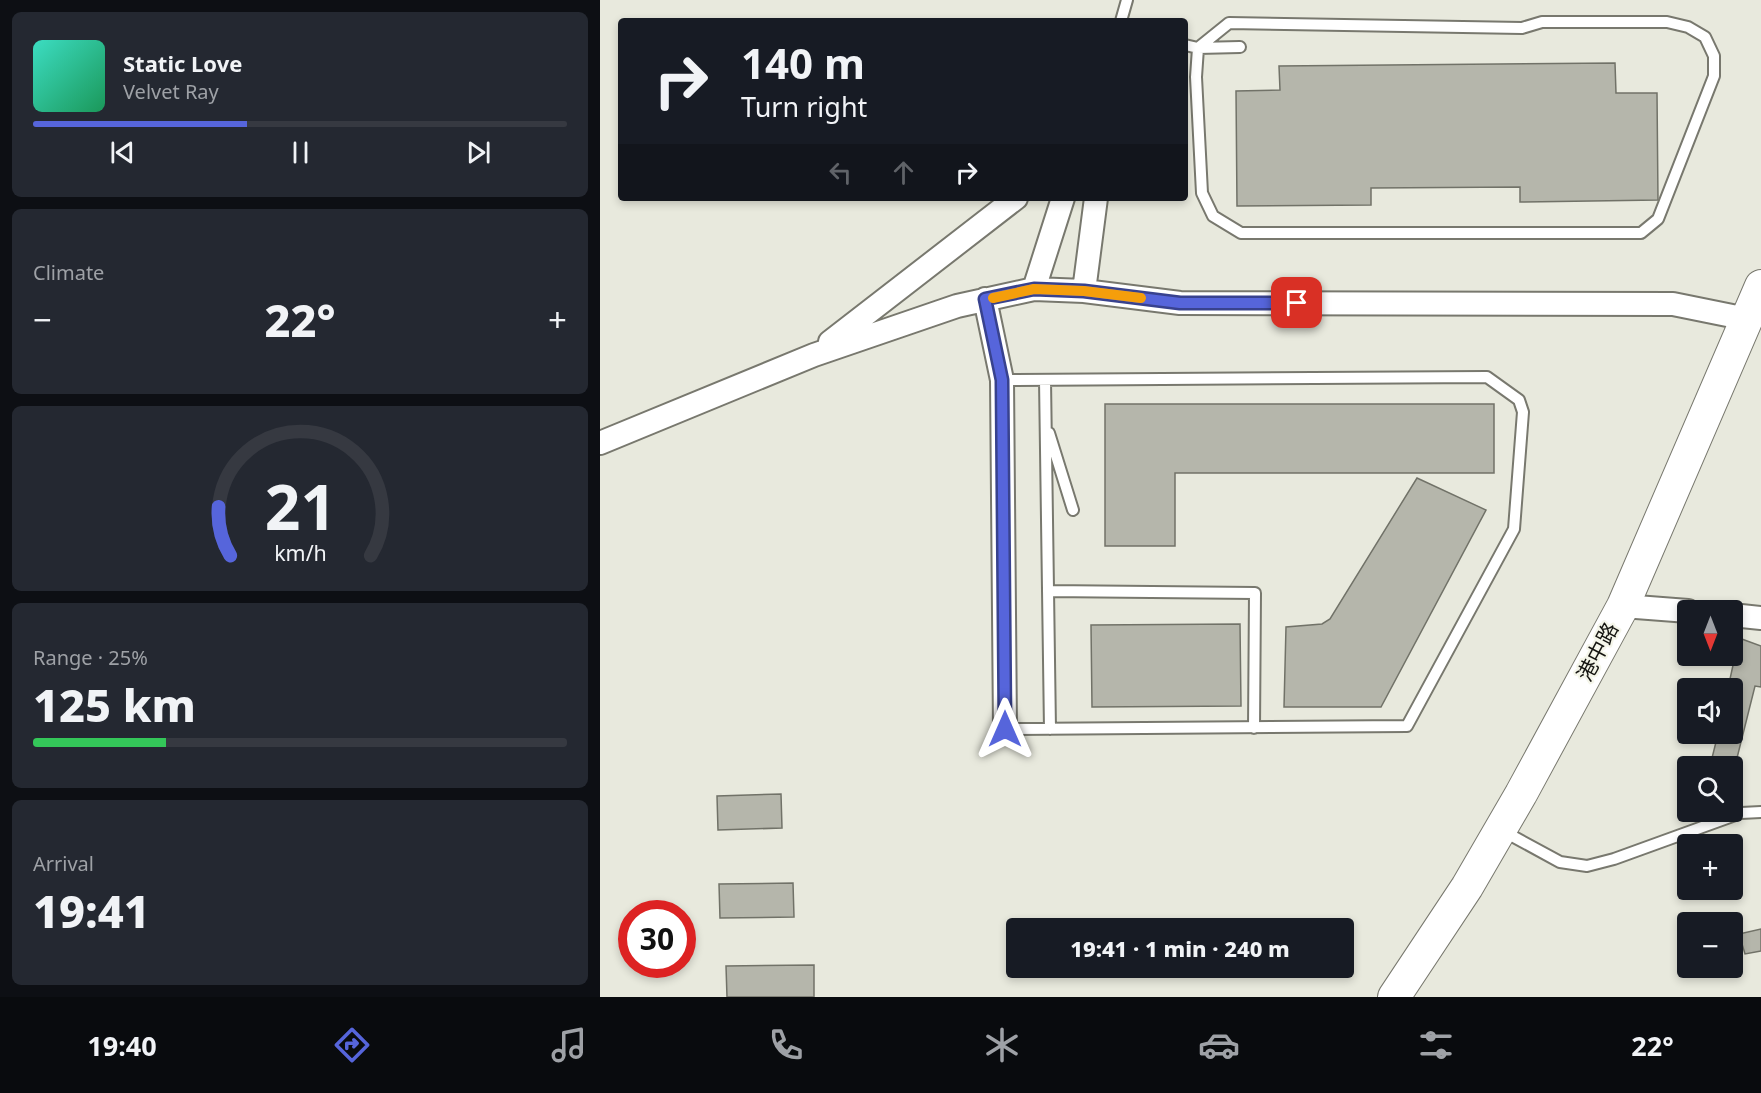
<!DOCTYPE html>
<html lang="en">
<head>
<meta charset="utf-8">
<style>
  :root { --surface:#171b24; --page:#242831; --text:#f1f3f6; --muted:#9ea1a6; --line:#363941; --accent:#5665db }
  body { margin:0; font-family:"Noto Sans","Noto Sans SC",sans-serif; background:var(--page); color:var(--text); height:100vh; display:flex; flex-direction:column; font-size:22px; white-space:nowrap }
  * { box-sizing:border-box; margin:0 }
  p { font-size:20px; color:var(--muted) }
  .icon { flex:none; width:33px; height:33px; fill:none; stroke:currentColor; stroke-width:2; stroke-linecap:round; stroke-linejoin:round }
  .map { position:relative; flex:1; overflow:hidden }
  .drawer { display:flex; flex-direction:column; gap:12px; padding:12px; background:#0d0f14; width:600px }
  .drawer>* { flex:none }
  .top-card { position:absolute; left:18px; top:18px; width:570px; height:183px; border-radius:6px; box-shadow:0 3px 9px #0003; background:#171b24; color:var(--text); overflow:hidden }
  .needle { width:39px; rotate:180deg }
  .tools { position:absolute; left:1077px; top:600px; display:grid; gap:12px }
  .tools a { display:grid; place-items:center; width:66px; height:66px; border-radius:6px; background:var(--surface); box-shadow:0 3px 9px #0003; font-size:30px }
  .speed { position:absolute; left:18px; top:900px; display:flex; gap:12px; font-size:30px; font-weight:700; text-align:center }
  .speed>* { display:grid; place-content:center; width:78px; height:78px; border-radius:50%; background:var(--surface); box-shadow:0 3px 9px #0003; line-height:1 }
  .speed .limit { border:9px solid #d22; background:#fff; color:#111 }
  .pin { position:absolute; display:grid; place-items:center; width:51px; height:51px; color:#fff; margin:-26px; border-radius:12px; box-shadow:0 3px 9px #0006 }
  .me { position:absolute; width:66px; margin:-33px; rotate:0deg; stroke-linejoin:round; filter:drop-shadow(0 0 4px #0008) }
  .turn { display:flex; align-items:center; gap:21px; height:126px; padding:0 24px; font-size:27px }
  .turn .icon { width:78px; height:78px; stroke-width:2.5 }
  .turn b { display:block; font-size:42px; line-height:51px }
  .lanes { display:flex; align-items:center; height:57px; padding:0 24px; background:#0003; justify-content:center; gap:30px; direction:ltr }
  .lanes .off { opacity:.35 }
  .big { font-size:45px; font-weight:800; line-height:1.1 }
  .drawer .tile { flex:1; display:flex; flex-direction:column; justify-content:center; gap:9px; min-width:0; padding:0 21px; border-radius:9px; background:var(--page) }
  .drawer .dial { align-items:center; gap:0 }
  .dial svg { height:156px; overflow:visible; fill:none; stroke:var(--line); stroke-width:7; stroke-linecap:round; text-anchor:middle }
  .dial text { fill:var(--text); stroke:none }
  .song { display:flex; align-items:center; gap:18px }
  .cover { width:72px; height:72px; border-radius:9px; background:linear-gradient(135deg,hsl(170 70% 55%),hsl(150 70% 35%)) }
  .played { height:6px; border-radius:3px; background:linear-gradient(90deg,var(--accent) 40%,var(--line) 40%) }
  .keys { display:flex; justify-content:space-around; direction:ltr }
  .heat { display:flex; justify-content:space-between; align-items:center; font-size:33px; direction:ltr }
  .charge { height:9px; border-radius:4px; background:linear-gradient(90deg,#34c759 25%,var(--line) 0) }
  .trip { position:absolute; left:406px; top:918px; width:348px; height:60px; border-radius:6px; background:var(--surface); box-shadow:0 3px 9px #0003; font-weight:800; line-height:60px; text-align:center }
  .dock { display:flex; height:96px; justify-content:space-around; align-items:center; background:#090b0e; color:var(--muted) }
  .dock .icon { width:42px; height:42px }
  .dock .on { color:var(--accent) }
  .dock b { font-size:27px; color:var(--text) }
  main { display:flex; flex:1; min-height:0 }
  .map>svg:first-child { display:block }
</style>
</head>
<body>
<main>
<section class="drawer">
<div class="tile">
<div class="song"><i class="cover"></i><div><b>Static Love</b><p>Velvet Ray</p></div></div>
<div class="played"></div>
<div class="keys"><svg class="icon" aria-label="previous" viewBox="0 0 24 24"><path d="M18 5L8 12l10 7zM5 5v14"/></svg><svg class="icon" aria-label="pause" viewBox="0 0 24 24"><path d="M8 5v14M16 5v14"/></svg><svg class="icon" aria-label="next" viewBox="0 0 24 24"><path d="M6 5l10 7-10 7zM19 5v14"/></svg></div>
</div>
<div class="tile"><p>Climate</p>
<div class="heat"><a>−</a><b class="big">22°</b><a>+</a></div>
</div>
<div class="tile dial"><svg viewBox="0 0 100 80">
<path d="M14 69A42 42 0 1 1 86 69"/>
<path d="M14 69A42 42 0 0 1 8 44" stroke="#5665db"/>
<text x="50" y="56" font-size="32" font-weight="700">21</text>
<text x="50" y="72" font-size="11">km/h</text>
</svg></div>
<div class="tile"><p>Range · 25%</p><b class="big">125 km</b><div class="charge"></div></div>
<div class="tile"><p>Arrival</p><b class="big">19:41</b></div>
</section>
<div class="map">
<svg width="1161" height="997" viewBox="0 0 1161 997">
  <rect width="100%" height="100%" fill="#e8e9dd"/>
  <path fill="#b5b6ab" stroke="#717268" stroke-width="1.5" d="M 1015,63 L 1016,93 L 1057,93 L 1058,200 L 920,202 L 920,187 L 771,188 L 771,205 L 637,206 L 636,91 L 680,90 L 679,66 Z
    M 505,404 L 894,404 L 894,473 L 575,473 L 575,546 L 505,546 Z
    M 817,478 L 886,510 L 781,707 L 684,707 L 686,627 L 722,624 L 730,619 Z
    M 640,624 L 641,706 L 492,707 L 491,625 Z
    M 1139,638 L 1161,646 L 1161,687 L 1155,686 L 1132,778 L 1132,766 L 1110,766 L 1118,734 L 1132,734 L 1132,688 L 1128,688 Z
    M 181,794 L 182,828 L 118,830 L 117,796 Z
    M 193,883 L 194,917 L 120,918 L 119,884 Z
    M 1161,929 L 1161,951 L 1145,954 L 1139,934 Z
    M 214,965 L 214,997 L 127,997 L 126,966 Z"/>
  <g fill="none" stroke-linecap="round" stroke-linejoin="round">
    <defs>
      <path id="lane" d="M 521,21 L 527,0
        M 942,22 L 1067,22 L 1088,27 L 1105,37 L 1114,56 L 1114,76 L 1058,219 L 1041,233 L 641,233 L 613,216 L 602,193 L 596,77 L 598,48 L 629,23 L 922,28 Z
        M 585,45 L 598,48 L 640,47
        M 402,380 L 887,377 L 919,400 L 923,412 L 914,529 L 807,726 L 405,729
        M 445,380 L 450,729
        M 449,433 L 473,510
        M 448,591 L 655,593 L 654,728
        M 903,831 L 960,862 L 987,866 L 1014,859 L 1141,813 L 1161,812"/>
      <path id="street" d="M 434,289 L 463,198
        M 484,291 L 496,198
        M 385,299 L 402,380 L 405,729
        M 230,342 L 416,198
        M 0,443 L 214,355 L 357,306 L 434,289 L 484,291 L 580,303 L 1073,304 L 1147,319
        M 1023,606 L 1088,611
        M 1132,615 L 1161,618"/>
      <path id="secondary" d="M 794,997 L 867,887 L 921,794 L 1023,606 L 1161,286"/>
    </defs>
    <use href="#lane" stroke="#78786e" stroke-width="14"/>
    <use href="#street" stroke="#78786e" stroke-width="26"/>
    <use href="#secondary" stroke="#78786e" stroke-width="34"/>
    <use href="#lane" stroke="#fff" stroke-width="10"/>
    <use href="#street" stroke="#fff" stroke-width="22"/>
    <use href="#secondary" stroke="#fff" stroke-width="32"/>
  </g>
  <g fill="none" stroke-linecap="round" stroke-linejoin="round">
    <defs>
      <path id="route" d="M 405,729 L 402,380 L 385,299 L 434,289 L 484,291 L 580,303 L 697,303"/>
    </defs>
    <use href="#route" stroke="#38428e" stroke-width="15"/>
    <use href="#route" stroke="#5665db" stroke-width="10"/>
    <path stroke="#f59e0b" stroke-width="10" d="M 393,298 L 434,289 L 484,291 L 541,298"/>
  </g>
  <g text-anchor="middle" stroke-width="4.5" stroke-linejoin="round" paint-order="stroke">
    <g font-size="21" fill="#141410" stroke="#f5f6ea">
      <text transform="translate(998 652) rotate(-62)" y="7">港中路</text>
    </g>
  </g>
</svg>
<div class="tools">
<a><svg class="needle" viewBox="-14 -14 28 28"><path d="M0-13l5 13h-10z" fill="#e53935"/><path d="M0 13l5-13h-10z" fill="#9ea1a6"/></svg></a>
<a><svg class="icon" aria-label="sound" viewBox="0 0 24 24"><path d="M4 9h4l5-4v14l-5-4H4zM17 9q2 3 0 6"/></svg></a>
<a><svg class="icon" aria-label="search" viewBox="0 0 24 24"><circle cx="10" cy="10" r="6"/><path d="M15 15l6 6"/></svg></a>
<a>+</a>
<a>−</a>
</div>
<div class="speed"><div class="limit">30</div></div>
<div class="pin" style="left:697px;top:303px;background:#d93025"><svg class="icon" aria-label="arrive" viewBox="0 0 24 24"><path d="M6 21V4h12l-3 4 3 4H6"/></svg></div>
<svg class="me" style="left:405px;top:729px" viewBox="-20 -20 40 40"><path d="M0-17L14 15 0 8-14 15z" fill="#5665db" stroke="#fff" stroke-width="4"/></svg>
<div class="trip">19:41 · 1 min · 240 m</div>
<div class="top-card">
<div class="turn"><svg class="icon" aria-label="right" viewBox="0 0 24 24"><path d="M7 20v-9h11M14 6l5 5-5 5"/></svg><div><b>140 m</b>Turn right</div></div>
<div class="lanes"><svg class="icon off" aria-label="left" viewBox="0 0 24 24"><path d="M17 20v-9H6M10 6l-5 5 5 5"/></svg><svg class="icon off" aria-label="ahead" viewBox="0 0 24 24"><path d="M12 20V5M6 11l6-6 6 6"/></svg><svg class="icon" aria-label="right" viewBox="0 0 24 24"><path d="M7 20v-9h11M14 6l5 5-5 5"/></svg></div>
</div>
</div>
</main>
<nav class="dock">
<b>19:40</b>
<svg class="icon on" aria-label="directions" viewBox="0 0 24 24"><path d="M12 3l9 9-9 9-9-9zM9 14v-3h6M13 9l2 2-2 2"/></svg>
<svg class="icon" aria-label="music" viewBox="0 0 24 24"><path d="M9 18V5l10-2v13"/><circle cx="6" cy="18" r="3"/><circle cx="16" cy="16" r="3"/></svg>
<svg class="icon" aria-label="phone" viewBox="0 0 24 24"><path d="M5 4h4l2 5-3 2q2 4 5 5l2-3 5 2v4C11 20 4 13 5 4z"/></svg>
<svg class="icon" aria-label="climate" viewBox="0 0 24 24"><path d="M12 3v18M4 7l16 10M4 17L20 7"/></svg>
<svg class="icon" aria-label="car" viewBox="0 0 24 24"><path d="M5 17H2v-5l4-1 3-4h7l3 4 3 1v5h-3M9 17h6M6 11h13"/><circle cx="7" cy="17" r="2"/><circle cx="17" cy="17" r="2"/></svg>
<svg class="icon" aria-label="filters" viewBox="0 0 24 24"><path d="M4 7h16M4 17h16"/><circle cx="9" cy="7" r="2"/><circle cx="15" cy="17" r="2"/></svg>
<b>22°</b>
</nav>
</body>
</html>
